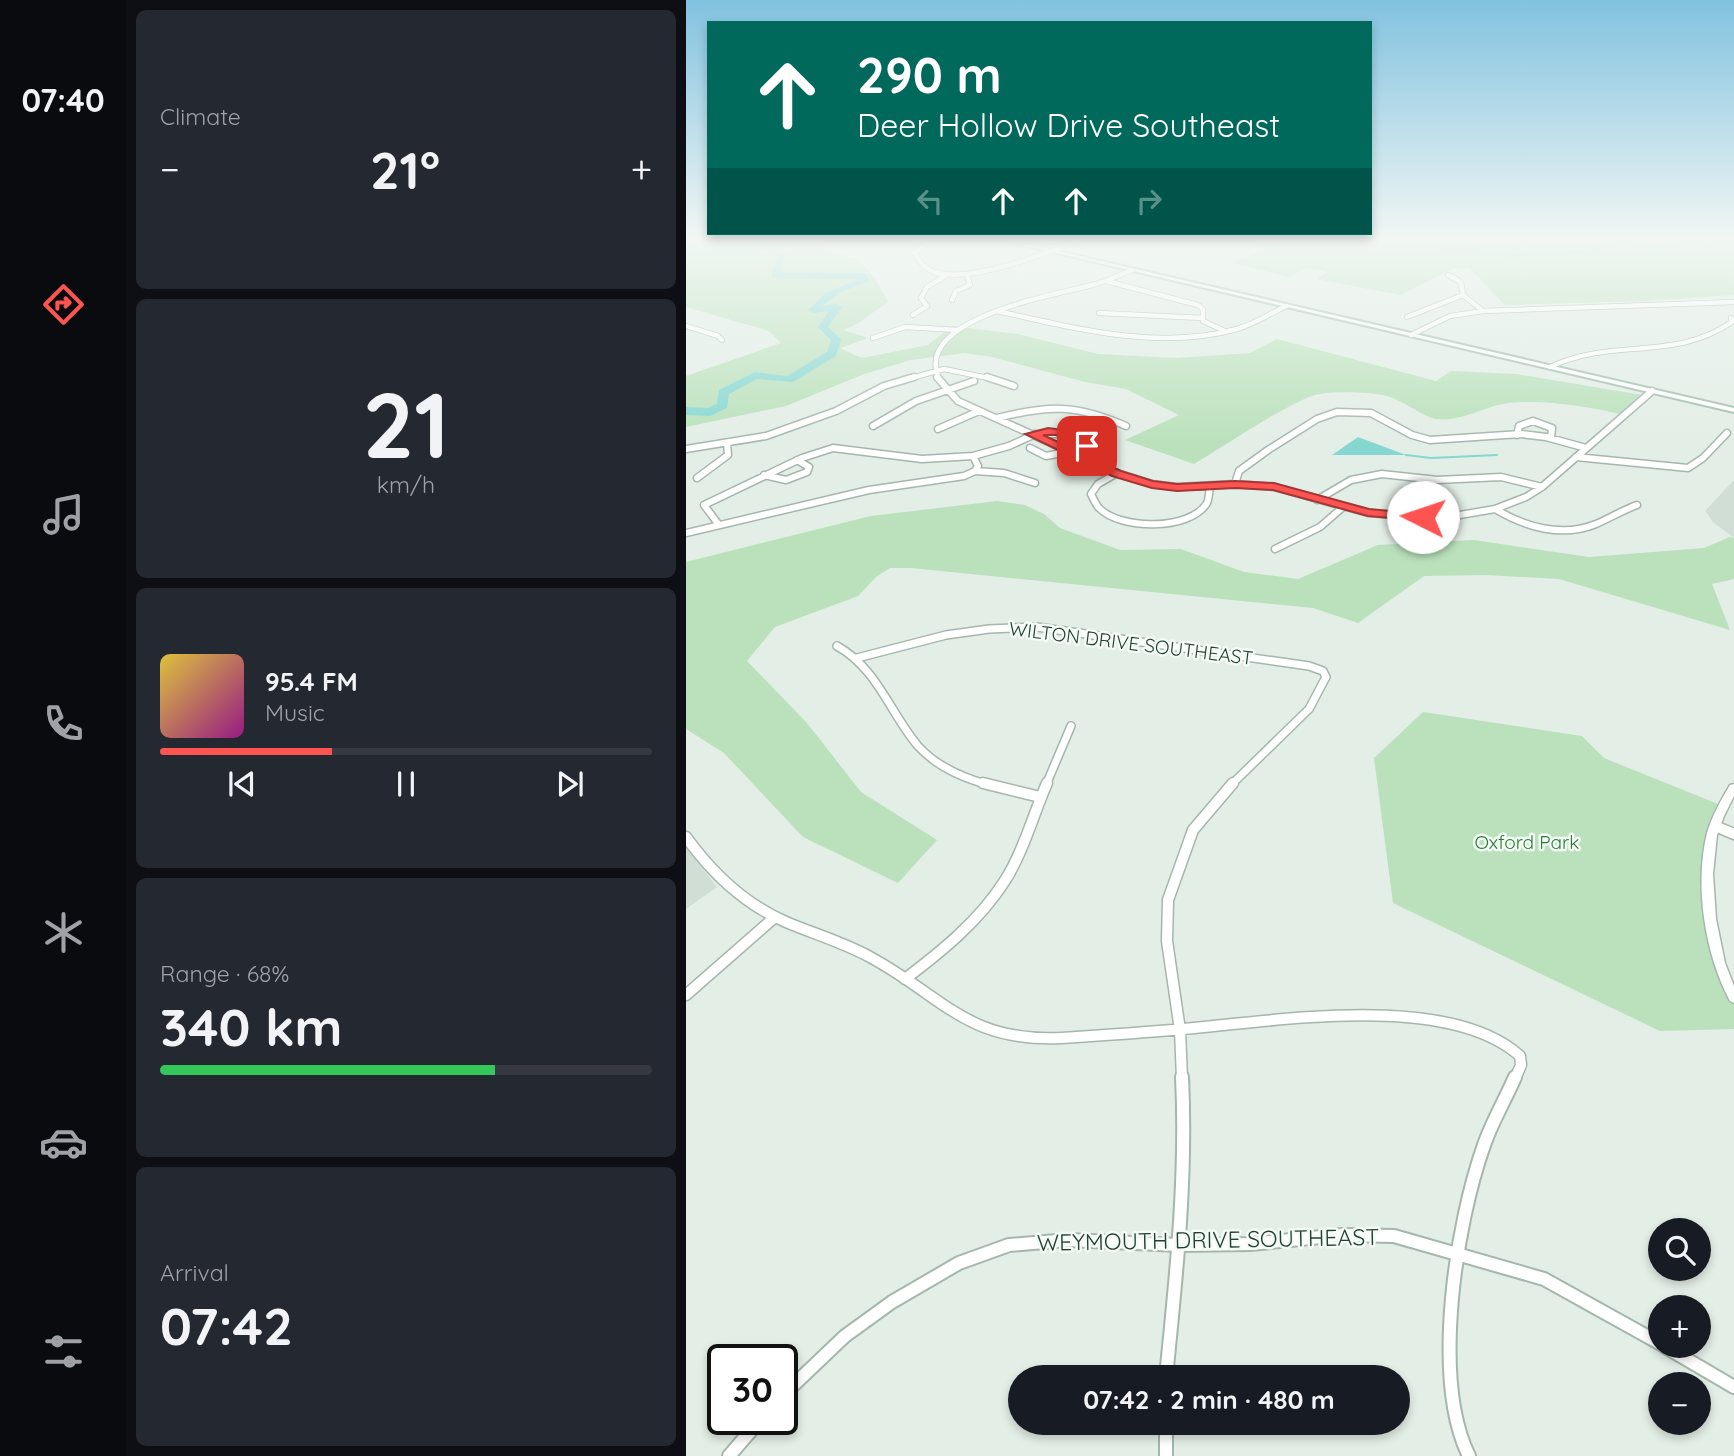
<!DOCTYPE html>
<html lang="en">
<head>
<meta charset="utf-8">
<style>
  :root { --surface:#171b24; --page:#242831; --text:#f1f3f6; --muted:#9ea1a6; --line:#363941; --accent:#fd5451 }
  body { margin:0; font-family:Quicksand,sans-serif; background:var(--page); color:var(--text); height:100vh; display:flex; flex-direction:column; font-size:26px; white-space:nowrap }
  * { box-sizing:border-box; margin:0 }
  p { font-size:23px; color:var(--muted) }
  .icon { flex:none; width:38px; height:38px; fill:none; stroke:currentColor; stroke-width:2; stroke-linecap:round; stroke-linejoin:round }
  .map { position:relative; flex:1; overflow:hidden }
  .details { display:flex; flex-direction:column; gap:10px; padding:10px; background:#0d0f14; width:560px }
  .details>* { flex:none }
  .hud { position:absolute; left:21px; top:21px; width:665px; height:214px; border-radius:0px; box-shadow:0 4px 10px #0003; background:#00695c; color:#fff; overflow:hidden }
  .tools { position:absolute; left:962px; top:1218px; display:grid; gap:14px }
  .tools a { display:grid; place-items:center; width:63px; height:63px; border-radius:50%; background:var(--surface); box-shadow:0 4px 10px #0003; font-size:35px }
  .speed { position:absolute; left:21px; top:1344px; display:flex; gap:14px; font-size:35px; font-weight:700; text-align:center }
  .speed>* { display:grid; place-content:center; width:91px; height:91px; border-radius:50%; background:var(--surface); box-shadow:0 4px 10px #0003; line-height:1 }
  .speed .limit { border:4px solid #111; border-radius:10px; background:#fff; color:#111 }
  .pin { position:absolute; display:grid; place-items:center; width:60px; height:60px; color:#fff; margin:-30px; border-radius:14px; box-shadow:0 4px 10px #0006 }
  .me { position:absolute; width:77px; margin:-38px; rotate:274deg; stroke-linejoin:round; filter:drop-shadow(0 0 5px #0008) }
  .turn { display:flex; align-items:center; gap:24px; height:147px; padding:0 35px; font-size:32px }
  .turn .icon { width:91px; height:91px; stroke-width:2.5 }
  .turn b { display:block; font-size:49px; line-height:60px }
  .lanes { display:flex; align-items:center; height:66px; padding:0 35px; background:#0003; justify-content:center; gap:35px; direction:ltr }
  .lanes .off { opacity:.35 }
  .big { font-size:52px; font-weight:700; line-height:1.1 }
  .details .card { flex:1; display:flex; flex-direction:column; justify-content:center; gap:10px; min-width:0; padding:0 24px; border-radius:10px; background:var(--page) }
  .details .dial { align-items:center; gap:0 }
  .dial b { font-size:91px; line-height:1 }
  .song { display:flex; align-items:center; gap:21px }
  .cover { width:84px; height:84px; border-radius:10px; background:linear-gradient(135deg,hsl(50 70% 55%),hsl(310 70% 35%)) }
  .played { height:7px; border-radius:4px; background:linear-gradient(90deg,var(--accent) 35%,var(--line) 35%) }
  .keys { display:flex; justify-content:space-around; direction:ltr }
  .heat { display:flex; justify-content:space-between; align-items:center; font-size:38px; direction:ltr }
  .charge { height:10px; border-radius:5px; background:linear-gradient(90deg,#34c759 68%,var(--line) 0) }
  .trip { position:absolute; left:322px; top:1365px; width:402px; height:70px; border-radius:35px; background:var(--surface); box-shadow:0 4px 10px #0003; font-weight:700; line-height:70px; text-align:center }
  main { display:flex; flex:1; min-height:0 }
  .menu { display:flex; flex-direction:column; width:126px; justify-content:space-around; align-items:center; background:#090b0e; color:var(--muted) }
  .menu .icon { width:49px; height:49px }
  .menu .current { color:var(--accent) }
  .menu b { font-size:32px; color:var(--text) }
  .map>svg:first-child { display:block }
</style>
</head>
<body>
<main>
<nav class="menu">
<b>07:40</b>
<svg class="icon current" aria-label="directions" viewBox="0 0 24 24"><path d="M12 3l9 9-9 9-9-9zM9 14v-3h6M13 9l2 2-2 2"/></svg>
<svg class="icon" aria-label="music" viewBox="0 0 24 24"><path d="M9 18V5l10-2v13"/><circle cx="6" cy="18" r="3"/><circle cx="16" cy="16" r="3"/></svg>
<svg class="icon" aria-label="phone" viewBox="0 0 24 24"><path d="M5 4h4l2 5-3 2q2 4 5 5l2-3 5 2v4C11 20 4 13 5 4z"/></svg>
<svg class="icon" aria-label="climate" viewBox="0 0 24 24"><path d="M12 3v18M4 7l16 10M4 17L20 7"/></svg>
<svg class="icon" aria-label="car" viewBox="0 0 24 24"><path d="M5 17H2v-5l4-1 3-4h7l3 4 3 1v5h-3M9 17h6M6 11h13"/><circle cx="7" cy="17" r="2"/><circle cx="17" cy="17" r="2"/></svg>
<svg class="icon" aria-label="filters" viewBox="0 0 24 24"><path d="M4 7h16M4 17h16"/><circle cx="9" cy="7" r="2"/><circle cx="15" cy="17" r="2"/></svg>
</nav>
<section class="details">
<div class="card"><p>Climate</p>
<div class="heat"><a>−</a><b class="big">21°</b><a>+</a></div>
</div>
<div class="card dial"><b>21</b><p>km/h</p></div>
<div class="card">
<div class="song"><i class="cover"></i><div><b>95.4 FM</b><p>Music</p></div></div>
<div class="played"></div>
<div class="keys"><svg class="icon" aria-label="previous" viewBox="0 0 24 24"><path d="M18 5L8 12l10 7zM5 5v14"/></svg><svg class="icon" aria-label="pause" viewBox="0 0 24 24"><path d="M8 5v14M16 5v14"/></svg><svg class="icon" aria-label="next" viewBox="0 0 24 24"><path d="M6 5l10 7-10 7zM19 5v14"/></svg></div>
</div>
<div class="card"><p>Range · 68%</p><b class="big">340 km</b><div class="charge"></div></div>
<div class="card"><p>Arrival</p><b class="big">07:42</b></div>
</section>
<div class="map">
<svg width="1048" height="1456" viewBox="0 0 1048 1456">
  <rect width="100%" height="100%" fill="#e3eee6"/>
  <path fill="#d1ded5" d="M 1048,480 L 1048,538 L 1027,522 L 1019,511 Z
    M 0,847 L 31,887 L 0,909 Z"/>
  <path fill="#bae1bb" d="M 8,240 L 126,240 L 143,251 L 171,259 L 189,278 L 202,302 L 171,324 L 157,330 L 182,338 L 154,348 L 176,358 L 242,345 L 266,326 L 332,334 L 412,354 L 491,358 L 564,353 L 591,339 L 750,381 L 765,371 L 830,374 L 956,395 L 934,414 C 904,406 841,397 812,405 C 792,410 772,422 750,419 C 737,417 716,399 697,395 C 681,392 638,390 623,397 C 586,413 543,443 508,464 L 439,440 L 493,415 L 440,389 L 399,382 L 306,357 L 279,353 L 225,360 L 178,374 L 100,406 L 0,427 L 0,376 L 95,343 L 83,331 L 0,307 L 0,246 Z
    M 563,240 L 1048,240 L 1048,295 L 960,301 L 819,305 L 783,268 L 766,269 L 714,295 L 630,279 L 642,272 L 620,268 L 603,277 L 547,263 L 574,251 Z
    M 311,501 L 339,505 L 358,514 L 374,528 L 434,550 L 495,549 L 558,572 L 612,579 L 692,545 L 788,540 L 903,557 L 1018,548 L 1044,537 L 1048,538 L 1048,579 L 1026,584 L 1044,630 L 873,579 L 800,575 L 738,576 L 672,623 L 627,608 L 225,568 L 204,568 L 190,577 L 172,596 L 89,627 L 61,661 L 121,723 L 175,792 L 251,840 L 212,883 L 117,837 L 38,753 L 0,729 L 0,562 L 185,516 Z
    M 737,712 L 896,736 L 918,758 L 1037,806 L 1029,826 L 1022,888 L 1029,943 L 1048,998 L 1048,1029 L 974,1031 L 707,903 L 688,758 Z"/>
  <path fill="#86d7d1" d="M 672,437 L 720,455 L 646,455 Z"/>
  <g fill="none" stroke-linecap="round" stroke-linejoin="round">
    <path stroke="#86d7d1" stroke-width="2" d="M 953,240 L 970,240
      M 980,240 L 1001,244 L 1048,243
      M 751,249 L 790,249 L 819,256 L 908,251 L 913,247 L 922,248 L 923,244 L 951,240
      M 720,455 L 745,458 L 811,455"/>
    <path fill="#86d7d1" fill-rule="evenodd" d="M 68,240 L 76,240 L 77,243 L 95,248 L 99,256 L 94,273 L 177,273 L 180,274 L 183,281 L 153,293 L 136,306 L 151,304 L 156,307 L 142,327 L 155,339 L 150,356 L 107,382 L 71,379 L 43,394 L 41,408 L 24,416 L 0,415 L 0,407 L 22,408 L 31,404 L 33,390 L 69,372 L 101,376 L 141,352 L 145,340 L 132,327 L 143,311 L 127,313 L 122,310 L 140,293 L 173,279 L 85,278 L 91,256 L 88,252 L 70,247 Z"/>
    <defs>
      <path id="minor-far4" d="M 245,240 L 228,253 C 231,257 234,263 238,266 C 266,292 363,252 395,240
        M 762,275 L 775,282 L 777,295 L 797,311
        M 420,281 L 512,305 L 517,309 L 517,321 L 539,331
        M 266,300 L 270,291 L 284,285 L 281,274
        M 311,311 C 389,328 472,351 551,329 C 568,324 584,314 600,306
        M 413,313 L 517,318
        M 227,315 L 241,306 L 235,298 L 241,287 L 261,275
        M 721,317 L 777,295
        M 0,326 L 32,336 L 36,340
        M 725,335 L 764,316 L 797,311 L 1048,302
        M 187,338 L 219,327 L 273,330
        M 864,367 C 927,337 987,362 1046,322 L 1045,318
        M 222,379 L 258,369 L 307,379
        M 253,379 C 226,318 370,295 406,285 C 419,282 433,275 446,270"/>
      <path id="minor-far3" d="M 251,377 L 272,401 L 431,473 L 466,484 L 491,487 L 549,484 L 588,487 L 682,513 L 756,518 L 809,509 L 840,497 L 856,487 L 966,391
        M 301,377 L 328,386
        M 311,418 C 363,405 390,404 440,426
        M 187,426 L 230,401 L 288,381
        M 252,429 L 293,411
        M 345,434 L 374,434 L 401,446
        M 831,435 L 833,426 L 847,421 L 866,428 L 865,438
        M 344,448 L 360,456 L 381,452
        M 0,449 L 80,436 L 150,411 L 198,386 L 228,377
        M 890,457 L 1002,468 L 1017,458 L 1041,433
        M 289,471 L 318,473 L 349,483
        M 431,473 L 412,484 L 405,494 C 407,498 410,505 413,508 C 434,530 504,531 521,503 C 523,499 523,492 524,487
        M 78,475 L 100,480 L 121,472 L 123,467 L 111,460
        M 11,478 L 42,455 L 41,443
        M 549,484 L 553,471 L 582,450 L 631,419 L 651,412 L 685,413 L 726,435 L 744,440 L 835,434 L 860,437 L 900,448
        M 631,500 L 665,480 L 696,474 L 751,480 L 815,477 L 856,487
        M 809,509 C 839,527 876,538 910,524 C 924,518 937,510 951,505
        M 33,525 L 18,505 L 116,458 L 147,448 L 236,459 L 287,456
        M 0,533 L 183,490 L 278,476 L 289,471 L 292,466 L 287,456 L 323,446 L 345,436
        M 589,549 L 634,527 L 657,507"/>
      <path id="minor-far2" d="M 151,646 C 191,668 204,713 232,746 C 251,767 277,778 303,785
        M 171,658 L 260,635 L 303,629 L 351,627 L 623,666 L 637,671 L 640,677 L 623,709 L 545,785
        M 360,785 L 385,726"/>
      <path id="minor-far1" d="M 297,783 L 354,797
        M 1029,826 L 1048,834
        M 0,837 C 26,873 58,904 100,922 C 128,934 157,942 184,957 C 258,997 280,1042 375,1038 C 422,1035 470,1032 518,1027 C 603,1019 765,994 834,1056 L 835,1065 L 829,1079
        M 219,979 C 256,951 293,921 318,882 C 337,853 347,815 361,783
        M 0,995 L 89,917
        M 496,1079 L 494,1030 L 481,941 L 482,900 L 507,830 L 547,783"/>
      <path id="minor" d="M 978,1346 L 1048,1387
        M 480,1377 C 490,1277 501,1178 496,1077
        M 96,1396 L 159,1336 L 206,1302 L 273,1263 L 323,1245 L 382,1240 L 493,1245 L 564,1244 L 656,1235 L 708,1236 L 858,1279 L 975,1344
        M 480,1423 L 480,1456
        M 43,1456 L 75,1419
        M 783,1456 C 745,1379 770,1224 798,1145 C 806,1122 819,1100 829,1077"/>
      <path id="tertiary" d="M 1048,784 L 1048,796 L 1038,816 L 1031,835 L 1027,874 L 1030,919 L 1039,963 L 1048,986 L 1048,1003 L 1044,1001 C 1019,954 1008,886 1021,833 C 1026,816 1035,800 1044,785 Z"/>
      <path id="secondary" d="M 315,240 L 325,240 L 1048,408 L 1048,412 Z"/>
    </defs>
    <use href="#minor-far4" stroke="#a5b7ac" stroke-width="6"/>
    <use href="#minor-far3" stroke="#a5b7ac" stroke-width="9"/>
    <use href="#minor-far2" stroke="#a5b7ac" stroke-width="10"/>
    <use href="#minor-far1" stroke="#a5b7ac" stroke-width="13"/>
    <use href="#minor" stroke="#a5b7ac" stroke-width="16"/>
    <use href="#tertiary" stroke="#a5b7ac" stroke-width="3"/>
    <use href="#secondary" stroke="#a3beae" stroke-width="4"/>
    <use href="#minor-far4" stroke="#fff" stroke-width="4.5"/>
    <use href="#minor-far3" stroke="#fff" stroke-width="6"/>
    <use href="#minor-far2" stroke="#fff" stroke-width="7"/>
    <use href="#minor-far1" stroke="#fff" stroke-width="10"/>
    <use href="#minor" stroke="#fff" stroke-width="12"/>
    <use href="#tertiary" fill="#fff" fill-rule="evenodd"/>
    <use href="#secondary" fill="#fff" fill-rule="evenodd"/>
  </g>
  <linearGradient id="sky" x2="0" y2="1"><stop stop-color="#81c2df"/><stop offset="0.54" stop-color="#f2f7f4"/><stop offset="1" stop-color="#f2f7f4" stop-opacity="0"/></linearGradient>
  <rect width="1048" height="444" fill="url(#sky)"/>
  <path fill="#fd5451" stroke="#a43735" stroke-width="2" d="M 362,428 L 377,430 L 407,446 L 401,449 L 370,435 L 357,435 L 435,471 L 467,481 L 491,484 L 549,481 L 588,483 L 683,509 L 737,514 L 744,517 L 737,521 L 682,516 L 587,490 L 549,488 L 491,491 L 466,488 L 426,476 L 339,434 Z"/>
  <g text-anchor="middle" stroke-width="5" stroke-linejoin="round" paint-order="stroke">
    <g font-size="19" fill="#214131" stroke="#f4faf5">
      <text transform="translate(445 643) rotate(7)" y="7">WILTON DRIVE SOUTHEAST</text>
    </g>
    <g font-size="19" fill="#277c34" stroke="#f4faf5">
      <text x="841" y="849">Oxford Park</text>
    </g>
    <g font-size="23" fill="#214131" stroke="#f4faf5">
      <text transform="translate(522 1240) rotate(-1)" y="8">WEYMOUTH DRIVE SOUTHEAST</text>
    </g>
  </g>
</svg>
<div class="tools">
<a><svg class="icon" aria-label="search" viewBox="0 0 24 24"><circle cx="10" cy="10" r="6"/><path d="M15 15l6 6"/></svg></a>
<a>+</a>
<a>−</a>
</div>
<div class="speed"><div class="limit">30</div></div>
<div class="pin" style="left:401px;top:446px;background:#d93025"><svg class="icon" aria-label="arrive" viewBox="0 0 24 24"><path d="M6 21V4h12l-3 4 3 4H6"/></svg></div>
<svg class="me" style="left:737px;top:517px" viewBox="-20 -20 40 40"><circle r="19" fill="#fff"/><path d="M0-13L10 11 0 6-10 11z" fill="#fd5451"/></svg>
<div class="trip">07:42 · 2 min · 480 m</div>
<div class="hud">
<div class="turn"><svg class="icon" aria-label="ahead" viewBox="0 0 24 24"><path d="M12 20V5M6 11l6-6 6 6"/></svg><div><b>290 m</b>Deer Hollow Drive Southeast</div></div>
<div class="lanes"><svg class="icon off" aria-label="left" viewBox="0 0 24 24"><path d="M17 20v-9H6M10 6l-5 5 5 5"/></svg><svg class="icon" aria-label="ahead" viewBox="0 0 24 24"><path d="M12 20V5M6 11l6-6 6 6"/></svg><svg class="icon" aria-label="ahead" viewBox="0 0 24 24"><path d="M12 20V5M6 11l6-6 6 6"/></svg><svg class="icon off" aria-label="right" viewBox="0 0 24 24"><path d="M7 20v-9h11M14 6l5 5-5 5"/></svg></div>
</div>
</div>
</main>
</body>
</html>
